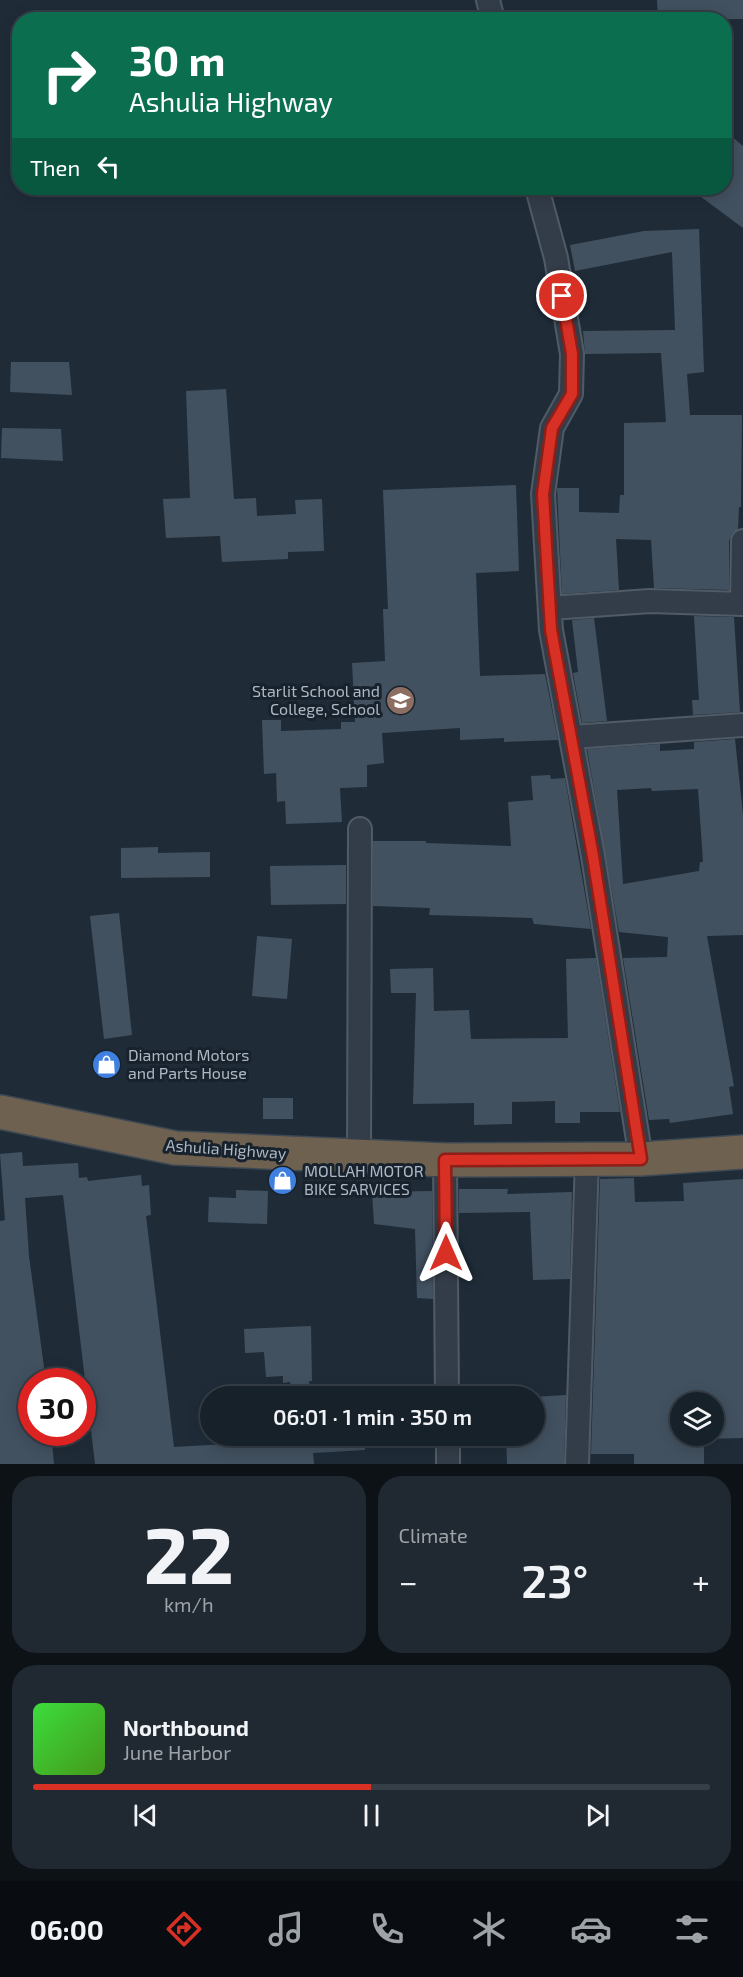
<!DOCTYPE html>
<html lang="en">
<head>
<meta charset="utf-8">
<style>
  :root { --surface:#17212a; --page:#202932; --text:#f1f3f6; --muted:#9ea3a8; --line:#363e47; --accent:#d93025 }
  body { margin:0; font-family:"Exo 2",sans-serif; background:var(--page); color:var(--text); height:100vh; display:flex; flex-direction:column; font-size:22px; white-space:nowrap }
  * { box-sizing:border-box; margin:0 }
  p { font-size:20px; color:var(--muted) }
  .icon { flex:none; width:33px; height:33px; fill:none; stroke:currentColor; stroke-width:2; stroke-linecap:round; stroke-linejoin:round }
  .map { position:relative; height:1464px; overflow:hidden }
  .details { display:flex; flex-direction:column; gap:12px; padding:12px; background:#0d1217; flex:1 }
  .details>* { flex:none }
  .hud { position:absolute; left:12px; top:12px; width:720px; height:183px; border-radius:24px; box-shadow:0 3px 15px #0003,0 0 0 2px var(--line); background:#0b6e4f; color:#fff; overflow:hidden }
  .buttons { position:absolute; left:670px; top:1392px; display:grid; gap:12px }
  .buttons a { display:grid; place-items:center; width:54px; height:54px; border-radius:50%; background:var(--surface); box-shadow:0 3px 15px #0003,0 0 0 2px var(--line); font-size:30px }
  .speed { position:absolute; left:18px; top:1368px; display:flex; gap:12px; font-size:30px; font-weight:700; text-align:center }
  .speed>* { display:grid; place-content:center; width:78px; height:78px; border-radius:50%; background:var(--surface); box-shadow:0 3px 15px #0003,0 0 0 2px var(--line); line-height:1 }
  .speed .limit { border:9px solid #d22; background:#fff; color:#111 }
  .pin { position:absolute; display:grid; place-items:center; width:51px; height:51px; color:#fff; margin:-26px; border:3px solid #fff; border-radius:50%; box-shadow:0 2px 6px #0007 }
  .me { position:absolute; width:66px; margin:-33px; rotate:0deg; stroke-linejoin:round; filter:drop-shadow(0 0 4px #0008) }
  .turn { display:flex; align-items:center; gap:21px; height:126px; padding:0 18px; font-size:27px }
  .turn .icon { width:78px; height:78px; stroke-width:2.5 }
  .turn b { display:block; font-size:42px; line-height:51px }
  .then { display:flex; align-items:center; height:57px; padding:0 18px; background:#0003; gap:12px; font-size:22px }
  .big { font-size:45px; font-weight:600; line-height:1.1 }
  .details .card { flex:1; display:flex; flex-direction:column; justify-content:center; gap:9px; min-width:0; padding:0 21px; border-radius:24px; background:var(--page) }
  .details .dial { align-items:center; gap:0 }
  .dial b { font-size:78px; line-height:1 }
  .song { display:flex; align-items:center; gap:18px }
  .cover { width:72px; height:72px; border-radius:9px; background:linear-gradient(135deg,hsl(120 70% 55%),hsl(100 70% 35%)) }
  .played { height:6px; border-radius:3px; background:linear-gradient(90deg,var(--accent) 50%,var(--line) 50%) }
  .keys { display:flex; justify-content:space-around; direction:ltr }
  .heat { display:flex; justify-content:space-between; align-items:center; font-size:33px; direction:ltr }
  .details .tiles { flex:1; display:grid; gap:12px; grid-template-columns:1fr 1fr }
  .card:last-child { grid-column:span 2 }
  .trip { position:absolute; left:200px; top:1386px; width:345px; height:60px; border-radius:30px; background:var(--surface); box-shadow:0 3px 15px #0003,0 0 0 2px var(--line); font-weight:600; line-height:60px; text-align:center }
  .tabs { display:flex; height:96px; justify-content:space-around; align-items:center; background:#090d11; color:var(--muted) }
  .tabs .icon { width:42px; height:42px }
  .tabs .active { color:var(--accent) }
  .tabs b { font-size:27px; color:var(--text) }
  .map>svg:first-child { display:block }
</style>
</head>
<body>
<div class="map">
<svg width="743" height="1464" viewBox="0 0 743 1464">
  <rect width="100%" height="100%" fill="#1f2c38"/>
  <path fill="#425160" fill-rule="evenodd" d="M 657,0 L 743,0 L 743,19 L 658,20 Z
    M 724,130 L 743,146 L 743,228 L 689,188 L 724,188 Z
    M 699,229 L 704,372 L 687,374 L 690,415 L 742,415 L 741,507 L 739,507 L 738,529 L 732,534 L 729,541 L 729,590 L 654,588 L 651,540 L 616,539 L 619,590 L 562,594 L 557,488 L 579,488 L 579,512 L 619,513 L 620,495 L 624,495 L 624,423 L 666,422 L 661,353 L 585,354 L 583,331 L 675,330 L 672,252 L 575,271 L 570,245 L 644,231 Z
    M 11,362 L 69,362 L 72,395 L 10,392 Z
    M 226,389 L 234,499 L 256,498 L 257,516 L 296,514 L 295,500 L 322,499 L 324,551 L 288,552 L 288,559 L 222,562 L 220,536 L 166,538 L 163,499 L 190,498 L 186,391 Z
    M 2,428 L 61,429 L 63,461 L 1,458 Z
    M 516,485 L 519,571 L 476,573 L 480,676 L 545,674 L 558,740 L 504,742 L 504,738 L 460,740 L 460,728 L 382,733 L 384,763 L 367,765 L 367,787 L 340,788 L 342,822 L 286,824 L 285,801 L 277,802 L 276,773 L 264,774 L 262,720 L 281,720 L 281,731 L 341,729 L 341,722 L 355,722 L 352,663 L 385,661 L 383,609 L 388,609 L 383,490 Z
    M 694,616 L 734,617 L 740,712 L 693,715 L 692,700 L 699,700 Z
    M 594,618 L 607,721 L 582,723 L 573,673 L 578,672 L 572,620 Z
    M 735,739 L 743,815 L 743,935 L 707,936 L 734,1086 L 729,1087 L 733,1114 L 670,1123 L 669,1119 L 649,1120 L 623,958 L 667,957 L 668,937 L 619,932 L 587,749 L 660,744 L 660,751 L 694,749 L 694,742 ZM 651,788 L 652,791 L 698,789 L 703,862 L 700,862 L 699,871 L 623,884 L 617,790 Z
    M 550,775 L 551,779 L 565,778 L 591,929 L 534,924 L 532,918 L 429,915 L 430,908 L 373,906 L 373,841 L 426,841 L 426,843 L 511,846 L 508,802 L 533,800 L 531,776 Z
    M 158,847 L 158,853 L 210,852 L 210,877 L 121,878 L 121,848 Z
    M 346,865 L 346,904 L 271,905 L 270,866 Z
    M 119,913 L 132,1035 L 104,1039 L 90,916 Z
    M 257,936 L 292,939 L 287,999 L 252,996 Z
    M 596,958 L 620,1112 L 580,1112 L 580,1123 L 555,1123 L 555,1101 L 512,1102 L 512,1124 L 474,1125 L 474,1103 L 413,1104 L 416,993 L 391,993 L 390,969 L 433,968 L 434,1011 L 469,1010 L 471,1039 L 568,1038 L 566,959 Z
    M 263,1098 L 293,1098 L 293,1119 L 263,1119 Z
    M 22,1152 L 23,1166 L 78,1163 L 79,1178 L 87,1177 L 88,1181 L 141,1175 L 142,1186 L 149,1185 L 151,1215 L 146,1216 L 174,1447 L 226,1444 L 226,1436 L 364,1436 L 365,1450 L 313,1453 L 314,1464 L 95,1464 L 63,1195 L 25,1198 L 29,1256 L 46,1382 L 32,1382 L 32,1432 L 51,1432 L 54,1464 L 0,1464 L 0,1221 L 5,1220 L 0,1154 Z
    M 634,1178 L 635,1202 L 684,1201 L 683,1183 L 743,1179 L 743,1438 L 704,1439 L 704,1464 L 634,1464 L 634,1454 L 591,1454 L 600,1179 ZM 681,1402 L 714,1402 L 714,1436 L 681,1436 Z
    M 459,1189 L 508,1189 L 507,1194 L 572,1192 L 570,1279 L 533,1280 L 530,1212 L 459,1213 Z
    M 236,1190 L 268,1191 L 267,1224 L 208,1222 L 209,1197 L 236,1198 Z
    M 432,1191 L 433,1299 L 417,1298 L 415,1229 L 374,1224 L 372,1192 Z
    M 311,1326 L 312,1381 L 309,1381 L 310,1387 L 291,1388 L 290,1382 L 283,1383 L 283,1376 L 266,1377 L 264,1352 L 245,1353 L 244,1329 Z
    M 566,1395 L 564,1464 L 507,1464 L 506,1436 L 534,1436 L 534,1397 Z"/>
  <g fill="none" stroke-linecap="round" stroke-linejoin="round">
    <defs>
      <path id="street" d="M 488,0 L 493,20
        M 537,188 L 556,258 L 572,354 L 571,394 L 552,428 L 543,494 L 551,630 L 593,856 L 641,1159
        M 550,608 L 650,601 L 742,604 L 743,541
        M 572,737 L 743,725
        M 359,1156 L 360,829
        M 445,1160 L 447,1396
        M 448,1436 L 448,1464
        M 577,1464 L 587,1158"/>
      <path id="highway" d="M 0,1112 L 175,1148 L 445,1160 L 641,1159 L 743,1152"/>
    </defs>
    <use href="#street" stroke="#505b66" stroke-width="26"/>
    <use href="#highway" stroke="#3d4853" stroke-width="36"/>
    <use href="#street" stroke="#333d49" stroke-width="22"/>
    <use href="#highway" stroke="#6f614f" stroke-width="33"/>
  </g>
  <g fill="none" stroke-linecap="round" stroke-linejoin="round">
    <defs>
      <path id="route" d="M 446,1253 L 445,1160 L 641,1159 L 593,856 L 551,630 L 543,494 L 552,428 L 572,394 L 572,354 L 562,296"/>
    </defs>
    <use href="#route" stroke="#8d1f18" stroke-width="15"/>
    <use href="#route" stroke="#d93025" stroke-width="10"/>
  </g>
  <defs>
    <symbol id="school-disc" viewBox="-11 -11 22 22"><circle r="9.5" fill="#8d6e63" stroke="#18222d"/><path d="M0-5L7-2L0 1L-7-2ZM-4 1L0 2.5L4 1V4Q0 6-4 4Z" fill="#fff"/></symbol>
    <symbol id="shop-disc" viewBox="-11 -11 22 22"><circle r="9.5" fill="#3f7fe0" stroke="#18222d"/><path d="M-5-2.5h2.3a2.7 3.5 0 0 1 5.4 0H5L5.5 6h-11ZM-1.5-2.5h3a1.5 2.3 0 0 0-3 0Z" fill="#fff"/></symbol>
  </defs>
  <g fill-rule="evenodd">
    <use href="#school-disc" x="384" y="684" width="33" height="33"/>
    <use href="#shop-disc" x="90" y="1048" width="33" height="33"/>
    <use href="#shop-disc" x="266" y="1164" width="33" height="33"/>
  </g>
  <g text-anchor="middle" stroke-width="6" stroke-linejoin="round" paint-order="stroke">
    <g font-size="16" fill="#adb8c5" stroke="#18222d" text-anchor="start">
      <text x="380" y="697" text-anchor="end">Starlit School and<tspan x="380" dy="18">College, School</tspan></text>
      <text x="128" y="1061">Diamond Motors<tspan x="128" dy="18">and Parts House</tspan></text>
      <text x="304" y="1177">MOLLAH MOTOR<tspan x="304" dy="18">BIKE SARVICES</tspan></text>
    </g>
    <g font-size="16" fill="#adb8c5" stroke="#18222d">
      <text transform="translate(226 1149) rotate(4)" y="6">Ashulia Highway</text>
    </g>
  </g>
</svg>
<div class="buttons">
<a><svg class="icon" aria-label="layers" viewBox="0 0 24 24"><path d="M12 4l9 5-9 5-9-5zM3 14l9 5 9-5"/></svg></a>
</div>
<div class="speed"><div class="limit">30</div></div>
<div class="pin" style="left:562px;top:296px;background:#d93025"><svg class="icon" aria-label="arrive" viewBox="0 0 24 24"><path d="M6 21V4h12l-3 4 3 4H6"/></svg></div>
<svg class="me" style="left:446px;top:1253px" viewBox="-20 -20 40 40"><path d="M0-17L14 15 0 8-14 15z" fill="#d93025" stroke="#fff" stroke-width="4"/></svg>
<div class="trip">06:01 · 1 min · 350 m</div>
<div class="hud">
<div class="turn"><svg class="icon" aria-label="right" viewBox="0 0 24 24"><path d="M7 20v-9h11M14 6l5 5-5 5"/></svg><div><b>30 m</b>Ashulia Highway</div></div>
<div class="then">Then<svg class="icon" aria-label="left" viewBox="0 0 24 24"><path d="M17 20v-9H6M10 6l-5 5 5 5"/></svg></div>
</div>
</div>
<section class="details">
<div class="tiles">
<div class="card dial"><b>22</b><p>km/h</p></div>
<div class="card"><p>Climate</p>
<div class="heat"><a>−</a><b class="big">23°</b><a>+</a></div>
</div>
<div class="card">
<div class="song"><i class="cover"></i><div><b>Northbound</b><p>June Harbor</p></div></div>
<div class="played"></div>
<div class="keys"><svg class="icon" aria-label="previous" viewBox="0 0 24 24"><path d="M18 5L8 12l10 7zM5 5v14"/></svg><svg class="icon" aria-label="pause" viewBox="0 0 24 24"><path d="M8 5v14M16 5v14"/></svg><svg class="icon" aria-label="next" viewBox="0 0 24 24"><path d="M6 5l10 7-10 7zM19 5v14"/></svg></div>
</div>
</div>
</section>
<nav class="tabs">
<b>06:00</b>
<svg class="icon active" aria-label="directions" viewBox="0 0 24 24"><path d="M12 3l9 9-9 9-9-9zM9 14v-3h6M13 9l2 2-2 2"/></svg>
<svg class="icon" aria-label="music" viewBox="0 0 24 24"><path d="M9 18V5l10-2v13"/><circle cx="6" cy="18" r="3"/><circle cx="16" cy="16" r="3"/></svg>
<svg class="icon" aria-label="phone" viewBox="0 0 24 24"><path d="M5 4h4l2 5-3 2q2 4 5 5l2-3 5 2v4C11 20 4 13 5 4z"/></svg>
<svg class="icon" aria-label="climate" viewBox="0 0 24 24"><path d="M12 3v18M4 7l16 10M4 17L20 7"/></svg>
<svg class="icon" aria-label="car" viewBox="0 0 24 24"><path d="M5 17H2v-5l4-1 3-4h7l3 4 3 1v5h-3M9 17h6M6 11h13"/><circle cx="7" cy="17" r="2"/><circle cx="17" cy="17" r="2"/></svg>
<svg class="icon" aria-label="filters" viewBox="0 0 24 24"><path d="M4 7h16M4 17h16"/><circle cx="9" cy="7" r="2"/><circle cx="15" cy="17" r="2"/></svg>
</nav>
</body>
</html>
